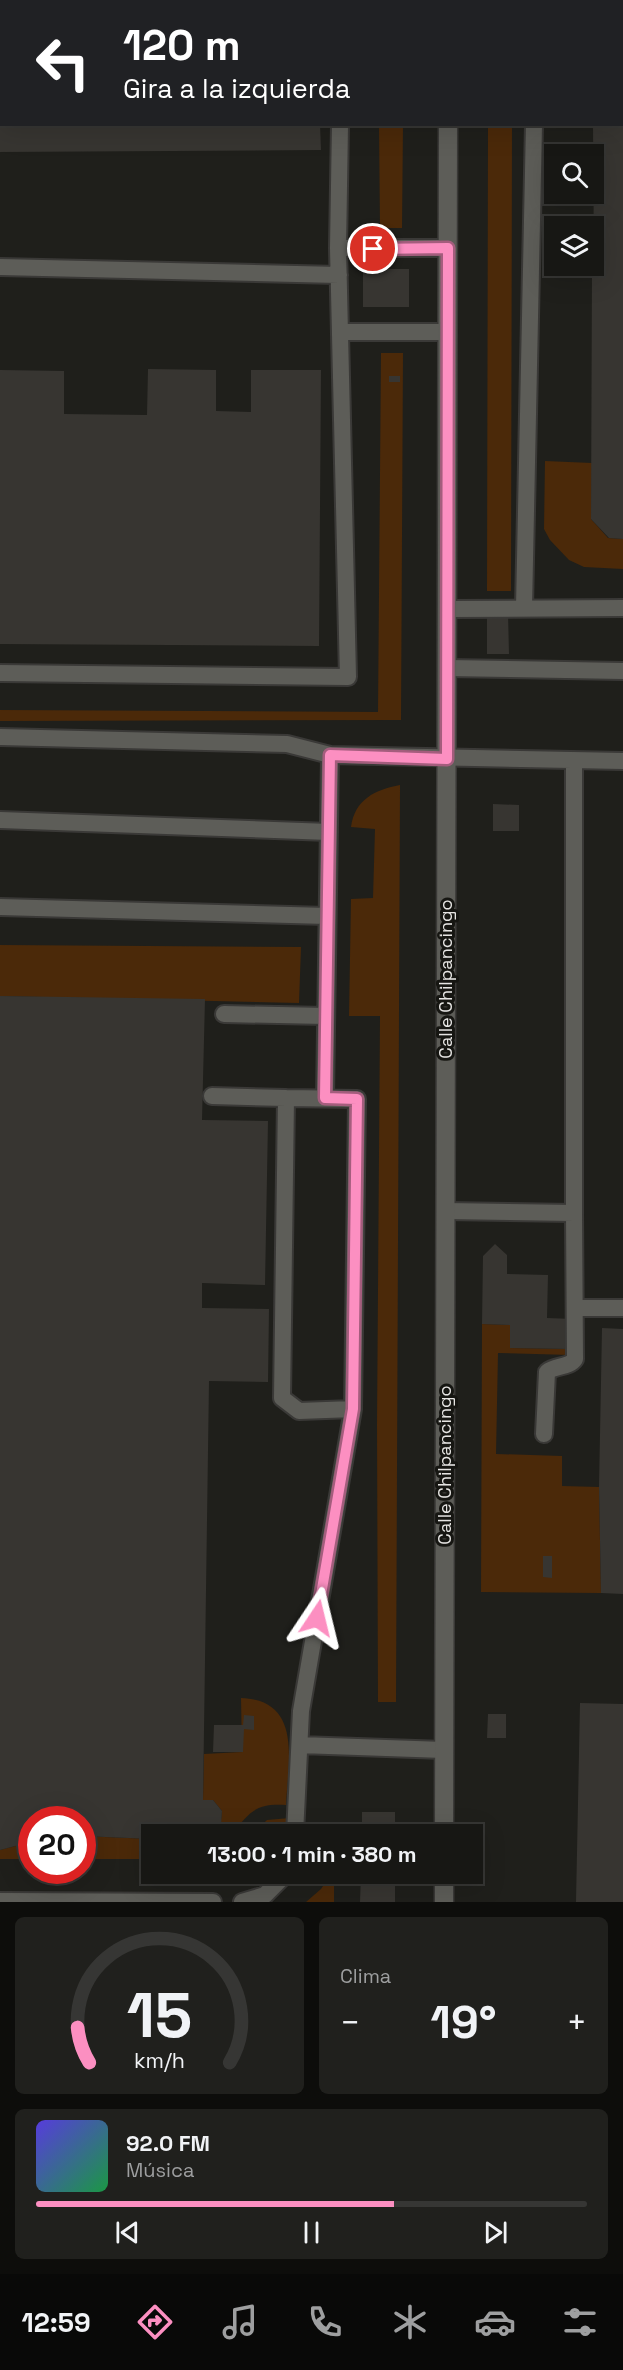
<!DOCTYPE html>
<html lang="es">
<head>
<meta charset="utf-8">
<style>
  :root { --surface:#171714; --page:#20201d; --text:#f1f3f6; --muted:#9e9fa0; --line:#363634; --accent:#fc8fc1 }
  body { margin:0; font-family:"Space Grotesk",sans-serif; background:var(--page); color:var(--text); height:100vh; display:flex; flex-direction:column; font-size:22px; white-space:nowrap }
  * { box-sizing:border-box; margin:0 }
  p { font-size:20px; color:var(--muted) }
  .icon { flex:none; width:33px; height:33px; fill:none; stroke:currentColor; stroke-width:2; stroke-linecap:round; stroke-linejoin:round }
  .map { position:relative; height:1902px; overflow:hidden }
  .details { display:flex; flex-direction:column; gap:15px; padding:15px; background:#0d0d0b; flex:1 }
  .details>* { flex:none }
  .top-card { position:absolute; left:0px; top:0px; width:624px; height:126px; box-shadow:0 6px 24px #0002,0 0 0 2px var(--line); background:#202124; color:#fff; overflow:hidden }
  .tools { position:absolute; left:544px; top:144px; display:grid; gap:12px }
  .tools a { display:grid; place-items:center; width:60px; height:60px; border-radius:0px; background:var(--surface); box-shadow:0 6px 24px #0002,0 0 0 2px var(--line); font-size:30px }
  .speed { position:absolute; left:18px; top:1806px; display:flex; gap:12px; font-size:30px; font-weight:700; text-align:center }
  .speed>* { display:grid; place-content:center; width:78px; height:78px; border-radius:50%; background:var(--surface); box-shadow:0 6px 24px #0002,0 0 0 2px var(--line); line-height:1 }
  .speed .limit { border:9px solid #d22; background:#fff; color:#111 }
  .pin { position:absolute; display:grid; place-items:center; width:51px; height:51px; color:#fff; margin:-26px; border:3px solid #fff; border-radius:50%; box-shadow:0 2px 6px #0007 }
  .me { position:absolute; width:66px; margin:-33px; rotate:10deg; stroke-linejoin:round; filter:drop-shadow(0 0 4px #0008) }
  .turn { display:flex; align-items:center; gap:21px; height:126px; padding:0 24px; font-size:27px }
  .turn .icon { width:78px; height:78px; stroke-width:2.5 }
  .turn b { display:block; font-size:42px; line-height:51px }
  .big { font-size:45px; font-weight:800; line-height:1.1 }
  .details .tile { flex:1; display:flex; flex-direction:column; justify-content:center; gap:9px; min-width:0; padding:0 21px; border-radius:9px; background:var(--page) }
  .details .dial { align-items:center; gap:0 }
  .dial svg { height:156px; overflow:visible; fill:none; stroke:var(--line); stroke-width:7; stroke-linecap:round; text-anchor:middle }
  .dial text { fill:var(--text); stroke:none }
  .song { display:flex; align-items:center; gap:18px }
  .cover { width:72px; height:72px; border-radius:9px; background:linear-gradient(135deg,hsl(250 70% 55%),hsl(140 70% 35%)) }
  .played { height:6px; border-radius:3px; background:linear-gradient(90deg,var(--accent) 65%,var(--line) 65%) }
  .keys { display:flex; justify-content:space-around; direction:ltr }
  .heat { display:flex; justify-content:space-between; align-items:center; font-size:33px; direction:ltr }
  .details .tiles { flex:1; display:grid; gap:15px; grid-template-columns:1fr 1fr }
  .tile:last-child { grid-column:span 2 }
  .trip { position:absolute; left:141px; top:1824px; width:342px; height:60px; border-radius:0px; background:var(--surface); box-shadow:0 6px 24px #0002,0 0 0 2px var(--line); font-weight:800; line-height:60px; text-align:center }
  .dock { display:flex; height:96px; justify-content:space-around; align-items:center; background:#090908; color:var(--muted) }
  .dock .icon { width:42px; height:42px }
  .dock .current { color:var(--accent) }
  .dock b { font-size:27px; color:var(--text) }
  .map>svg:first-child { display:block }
</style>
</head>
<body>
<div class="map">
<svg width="623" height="1902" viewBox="0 0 623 1902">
  <rect width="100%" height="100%" fill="#1f1f1b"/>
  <path fill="#4b2909" d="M 379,125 L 403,125 L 402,228 L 380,228 Z
    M 488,125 L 512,125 L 511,591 L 487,591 Z
    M 381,353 L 403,353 L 401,720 L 0,721 L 0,710 L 378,712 Z
    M 545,461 L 592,463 L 591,519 L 608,538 L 623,539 L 623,569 L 584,567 L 569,560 L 550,540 L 544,529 Z
    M 400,785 L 396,1702 L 378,1702 L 377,1425 L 380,1016 L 349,1016 L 351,899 L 373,898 L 375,829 L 351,827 C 355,799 375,790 400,785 Z
    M 0,945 L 301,947 L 299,1003 L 0,996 Z
    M 482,1324 L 510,1325 L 510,1348 L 571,1349 L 571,1355 L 498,1353 L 496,1454 L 562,1456 L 562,1486 L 599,1487 L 601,1593 L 481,1592 Z
    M 241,1698 C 303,1700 288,1762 286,1805 C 255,1803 250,1812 232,1834 L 208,1834 C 220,1828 221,1824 222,1811 L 213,1800 L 203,1800 L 204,1754 L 242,1752 Z
    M 290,1818 L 289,1834 L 252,1834 L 267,1820 Z
    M 31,1835 L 31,1859 L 0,1859 L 0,1850 L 19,1845 Z
    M 82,1836 L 151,1839 L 151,1859 L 83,1859 Z
    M 240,1874 L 275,1874 C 265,1882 253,1882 241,1882 Z
    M 331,1874 L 334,1874 L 334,1902 L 306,1902 L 321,1889 Z"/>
  <path fill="#373531" d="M 0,124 L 320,124 L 321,150 L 0,152 Z
    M 593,124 L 623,124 L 623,539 L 609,538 L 591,519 L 592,266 L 594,266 Z
    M 363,269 L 409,269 L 409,307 L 363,307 Z
    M 148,369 L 216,370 L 216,411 L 251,412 L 251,370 L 321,370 L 319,646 L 0,644 L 0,370 L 64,371 L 64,414 L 147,415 Z
    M 389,376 L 400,376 L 400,382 L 389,382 Z
    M 487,613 L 508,613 L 509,654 L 487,654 Z
    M 493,804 L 519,805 L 519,831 L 493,831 Z
    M 0,996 L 205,999 L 202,1120 L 268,1121 L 265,1285 L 202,1283 L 202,1308 L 269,1309 L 268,1382 L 209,1381 L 203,1800 L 213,1800 L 222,1811 L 221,1825 L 217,1830 L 208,1834 L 152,1834 L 152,1839 L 82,1836 L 82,1820 L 32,1820 L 32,1835 L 19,1845 L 0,1850 Z
    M 495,1244 L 507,1255 L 507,1274 L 548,1275 L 547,1318 L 573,1319 L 571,1349 L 510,1348 L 510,1325 L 482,1324 L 483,1256 Z
    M 602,1328 L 623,1329 L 623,1594 L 601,1593 L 599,1487 Z
    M 543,1556 L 552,1556 L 552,1578 L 543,1577 Z
    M 580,1703 L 623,1704 L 623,1902 L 576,1902 Z
    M 488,1714 L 506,1714 L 506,1738 L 487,1738 Z
    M 244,1715 L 254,1716 L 254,1730 L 244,1729 L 243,1752 L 213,1752 L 214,1725 L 243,1725 Z
    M 362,1812 L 395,1812 L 395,1834 L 362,1834 Z
    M 361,1874 L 395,1874 L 395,1902 L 360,1902 Z"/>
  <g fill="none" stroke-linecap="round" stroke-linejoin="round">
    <defs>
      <path id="service" d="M 342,2 L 342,0
        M 536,2 L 536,0
        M 338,248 L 448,248
        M 0,267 L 339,275
        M 340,332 L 447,332
        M 524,608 L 534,124
        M 447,609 L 623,608
        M 447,668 L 623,671
        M 0,673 L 348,677 L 338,248 L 340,124
        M 0,737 L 287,744 L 330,755 L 623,761
        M 0,820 L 329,832
        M 0,907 L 327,916
        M 224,1014 L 326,1016
        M 212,1096 L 286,1098
        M 325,1098 L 330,755
        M 445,1211 L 574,1213 L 575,1359 C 569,1368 555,1365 547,1372 L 544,1434
        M 574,1213 L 574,761
        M 576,1308 L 623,1308
        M 300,1745 L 444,1750
        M 295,1834 L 301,1711 L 353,1409 L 357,1099 L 286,1098 L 282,1398 L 299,1411 L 353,1409
        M 0,1901 L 213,1902
        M 242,1902 L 265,1895 L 286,1874"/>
      <path id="tertiary" d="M 448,2 L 448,0
        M 444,1834 L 448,124
        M 444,1902 L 444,1874"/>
    </defs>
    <use href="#service" stroke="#3a3937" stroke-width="20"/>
    <use href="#tertiary" stroke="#3a3937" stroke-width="21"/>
    <use href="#service" stroke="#5d5d58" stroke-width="16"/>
    <use href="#tertiary" stroke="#5d5d58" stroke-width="18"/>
  </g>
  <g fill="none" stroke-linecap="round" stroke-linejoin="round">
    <defs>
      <path id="route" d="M 317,1618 L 353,1409 L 357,1099 L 325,1098 L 330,755 L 447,759 L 448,248 L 373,249"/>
    </defs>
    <use href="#route" stroke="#a45d7d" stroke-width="15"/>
    <use href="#route" stroke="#fc8fc1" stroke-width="10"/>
  </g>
  <g text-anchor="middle" stroke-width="6" stroke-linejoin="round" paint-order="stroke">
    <g font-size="18" fill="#e6e5e3" stroke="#161612">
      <text transform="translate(446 979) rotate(-90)" y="6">Calle Chilpancingo</text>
      <text transform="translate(445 1465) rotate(-90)" y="6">Calle Chilpancingo</text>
    </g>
  </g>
</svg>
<div class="tools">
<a><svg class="icon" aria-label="search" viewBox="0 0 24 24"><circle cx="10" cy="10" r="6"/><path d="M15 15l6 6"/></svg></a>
<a><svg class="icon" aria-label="layers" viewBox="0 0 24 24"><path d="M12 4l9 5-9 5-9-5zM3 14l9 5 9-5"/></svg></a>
</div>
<div class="speed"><div class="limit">20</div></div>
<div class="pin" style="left:373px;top:249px;background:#d93025"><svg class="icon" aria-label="arrive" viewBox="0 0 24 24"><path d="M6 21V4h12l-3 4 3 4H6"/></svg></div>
<svg class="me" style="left:317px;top:1618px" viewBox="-20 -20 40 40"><path d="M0-17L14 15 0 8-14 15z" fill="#fc8fc1" stroke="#fff" stroke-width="4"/></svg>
<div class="trip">13:00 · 1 min · 380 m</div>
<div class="top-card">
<div class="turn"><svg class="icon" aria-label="left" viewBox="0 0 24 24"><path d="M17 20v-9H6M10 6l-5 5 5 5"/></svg><div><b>120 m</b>Gira a la izquierda</div></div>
</div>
</div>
<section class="details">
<div class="tiles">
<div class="tile dial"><svg viewBox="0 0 100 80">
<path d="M14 69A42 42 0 1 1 86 69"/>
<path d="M14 69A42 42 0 0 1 8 51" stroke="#fc8fc1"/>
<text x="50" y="56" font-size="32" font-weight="700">15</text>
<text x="50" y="72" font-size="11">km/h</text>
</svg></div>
<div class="tile"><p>Clima</p>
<div class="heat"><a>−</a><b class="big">19°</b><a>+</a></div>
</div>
<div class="tile">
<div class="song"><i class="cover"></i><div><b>92.0 FM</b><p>Música</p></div></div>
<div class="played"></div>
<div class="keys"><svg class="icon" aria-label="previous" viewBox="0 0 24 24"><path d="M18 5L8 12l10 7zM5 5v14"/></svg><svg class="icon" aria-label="pause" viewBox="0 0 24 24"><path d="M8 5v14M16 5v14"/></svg><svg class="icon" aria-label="next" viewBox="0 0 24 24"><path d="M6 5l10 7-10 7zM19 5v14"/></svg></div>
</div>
</div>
</section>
<nav class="dock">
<b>12:59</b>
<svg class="icon current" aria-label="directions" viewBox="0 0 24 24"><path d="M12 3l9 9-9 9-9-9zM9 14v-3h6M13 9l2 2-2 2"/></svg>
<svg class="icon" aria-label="music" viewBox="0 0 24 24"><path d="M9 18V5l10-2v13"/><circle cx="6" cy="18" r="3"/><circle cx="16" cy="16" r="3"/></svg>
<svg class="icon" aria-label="phone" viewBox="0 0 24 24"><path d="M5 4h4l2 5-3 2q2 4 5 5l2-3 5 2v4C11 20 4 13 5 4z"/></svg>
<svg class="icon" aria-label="climate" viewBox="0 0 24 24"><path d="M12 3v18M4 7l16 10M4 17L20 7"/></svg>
<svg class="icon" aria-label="car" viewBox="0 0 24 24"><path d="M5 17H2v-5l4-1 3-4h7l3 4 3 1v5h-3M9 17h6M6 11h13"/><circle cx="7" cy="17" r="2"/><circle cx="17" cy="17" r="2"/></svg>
<svg class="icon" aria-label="filters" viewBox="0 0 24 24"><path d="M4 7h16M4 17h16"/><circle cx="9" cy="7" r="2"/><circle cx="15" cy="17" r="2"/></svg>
</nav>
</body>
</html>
